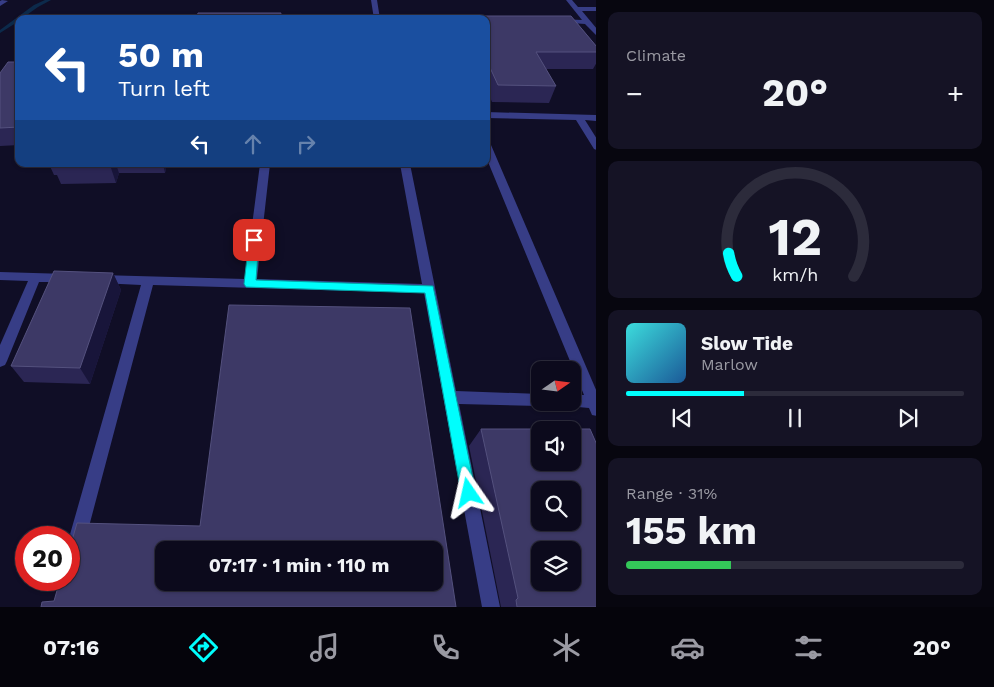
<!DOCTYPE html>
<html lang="en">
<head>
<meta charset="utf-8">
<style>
  :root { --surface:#0c0a1c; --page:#151325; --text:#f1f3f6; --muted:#9a9aa3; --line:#2c2b3b; --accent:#00fefd }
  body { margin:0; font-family:"Work Sans",sans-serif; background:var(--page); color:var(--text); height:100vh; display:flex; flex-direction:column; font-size:19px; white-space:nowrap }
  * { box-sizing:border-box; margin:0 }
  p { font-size:16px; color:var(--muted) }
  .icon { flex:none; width:28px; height:28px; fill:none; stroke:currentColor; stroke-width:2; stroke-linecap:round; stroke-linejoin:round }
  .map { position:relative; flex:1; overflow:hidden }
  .details { display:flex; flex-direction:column; gap:12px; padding:12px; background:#07060f; width:398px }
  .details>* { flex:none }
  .guide { position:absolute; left:15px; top:15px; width:475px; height:152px; border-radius:10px; box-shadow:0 1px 4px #0004,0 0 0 1px var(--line); background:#1a4fa0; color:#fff; overflow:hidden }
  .needle { width:32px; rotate:76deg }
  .controls { position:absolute; left:531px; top:361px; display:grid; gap:10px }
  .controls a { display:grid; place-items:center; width:50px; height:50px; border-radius:10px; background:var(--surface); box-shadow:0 1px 4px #0004,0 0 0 1px var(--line); font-size:25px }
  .speed { position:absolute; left:15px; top:526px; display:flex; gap:10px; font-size:25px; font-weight:700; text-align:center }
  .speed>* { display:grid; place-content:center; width:65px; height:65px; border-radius:50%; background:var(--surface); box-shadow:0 1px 4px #0004,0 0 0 1px var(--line); line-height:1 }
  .speed .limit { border:8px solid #d22; background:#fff; color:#111 }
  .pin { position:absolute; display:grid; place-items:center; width:42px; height:42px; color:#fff; margin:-21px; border-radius:10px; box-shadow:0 2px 8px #0006 }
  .me { position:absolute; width:55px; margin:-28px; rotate:349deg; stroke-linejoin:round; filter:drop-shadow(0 0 4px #0008) }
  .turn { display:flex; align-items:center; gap:18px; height:105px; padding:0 20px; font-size:22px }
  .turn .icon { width:65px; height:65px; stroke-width:2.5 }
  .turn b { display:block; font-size:35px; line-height:42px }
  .lanes { display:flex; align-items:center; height:48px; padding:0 20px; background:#0003; justify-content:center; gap:25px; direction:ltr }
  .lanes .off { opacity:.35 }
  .big { font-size:38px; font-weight:700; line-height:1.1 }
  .details .tile { flex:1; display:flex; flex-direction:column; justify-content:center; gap:8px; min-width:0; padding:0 18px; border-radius:10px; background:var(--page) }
  .details .dial { align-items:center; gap:0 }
  .dial svg { height:130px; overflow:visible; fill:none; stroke:var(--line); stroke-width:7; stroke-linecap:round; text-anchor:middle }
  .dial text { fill:var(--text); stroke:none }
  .song { display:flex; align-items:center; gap:15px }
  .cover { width:60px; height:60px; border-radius:8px; background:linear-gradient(135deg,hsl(180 70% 55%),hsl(210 70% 35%)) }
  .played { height:5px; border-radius:2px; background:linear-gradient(90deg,var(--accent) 35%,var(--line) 35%) }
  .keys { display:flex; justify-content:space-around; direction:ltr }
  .heat { display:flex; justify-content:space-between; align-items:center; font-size:28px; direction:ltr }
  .charge { height:8px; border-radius:4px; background:linear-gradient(90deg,#34c759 31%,var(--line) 0) }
  .trip { position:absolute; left:155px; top:541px; width:288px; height:50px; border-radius:10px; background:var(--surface); box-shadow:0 1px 4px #0004,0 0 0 1px var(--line); font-weight:700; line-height:50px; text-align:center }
  .tabs { display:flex; height:80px; justify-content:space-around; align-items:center; background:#05040b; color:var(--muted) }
  .tabs .icon { width:35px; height:35px }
  .tabs .selected { color:var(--accent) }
  .tabs b { font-size:22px; color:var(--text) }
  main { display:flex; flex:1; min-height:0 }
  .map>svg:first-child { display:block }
</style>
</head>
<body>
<main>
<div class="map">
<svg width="597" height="607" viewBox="0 0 597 607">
  <rect width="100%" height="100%" fill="#100e26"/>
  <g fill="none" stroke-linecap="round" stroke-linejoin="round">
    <path fill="#0c2a4b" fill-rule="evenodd" d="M 45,0 L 51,0 L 38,7 L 21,19 L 19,19 L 19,21 L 0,33 L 0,30 L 34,5 Z"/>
    <path fill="#373d86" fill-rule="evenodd" d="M 2,0 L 8,1 L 0,6 L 0,1 Z
      M 371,0 L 377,0 L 380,19 L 374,19 Z
      M 566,0 L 572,0 L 578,7 L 597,7 L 597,11 L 582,11 L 597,29 L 597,36 L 585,24 L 557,22 L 557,20 L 559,19 L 582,20 Z
      M 176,15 L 201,19 L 174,18 L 174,16 Z
      M 486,112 L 597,115 L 597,121 L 585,120 L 597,139 L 597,150 L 594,149 L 576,120 L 486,118 Z
      M 486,142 L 491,145 L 597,392 L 597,416 L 592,415 L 589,408 L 567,406 L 565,402 L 572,402 L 572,395 L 584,395 L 486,157 Z
      M 260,164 L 270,164 L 257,279 L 422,284 L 400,164 L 410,164 L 456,391 L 540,394 L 540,402 L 546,402 L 540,406 L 459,404 L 500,607 L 482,607 L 424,293 L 153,285 L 78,568 L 75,574 L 69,577 L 69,538 L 141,285 L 100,283 L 94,279 L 100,275 L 245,279 Z
      M 0,272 L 67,274 L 73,278 L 67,282 L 39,282 L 7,361 L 5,365 L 0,367 L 0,345 L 28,281 L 0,280 Z"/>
  </g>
  <path fill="#2b2654" d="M 403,16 L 571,16 L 597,47 L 597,62 L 593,69 L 546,69 L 556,86 L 549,103 L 492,102 L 486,88 L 486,19 L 403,19 Z
    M 19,62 L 19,145 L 0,146 L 0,73 Z
    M 49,164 L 167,164 L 165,173 L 119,173 L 116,183 L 61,184 L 57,175 L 54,175 Z
    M 113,273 L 121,290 L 90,384 L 24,382 L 11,366 Z
    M 481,429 L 597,607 L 501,607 L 469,446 Z"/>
  <path fill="#18153a" d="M 110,164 L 116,164 L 119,173 L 116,183 L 110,165 Z
    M 163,164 L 167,164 L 165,173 Z
    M 113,273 L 121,290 L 90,384 L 80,368 Z"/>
  <path fill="#3d3966" stroke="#54517e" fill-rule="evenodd" d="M 198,13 L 281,13 L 280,19 L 196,19 Z
    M 403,16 L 571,16 L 597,47 L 597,52 L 536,52 L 556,86 L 498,85 L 486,59 L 486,19 L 404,19 Z
    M 8,62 L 19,62 L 19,127 L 0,128 L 0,73 Z
    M 54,164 L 110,164 L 110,165 L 53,166 Z
    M 54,271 L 113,273 L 80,368 L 11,366 Z
    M 229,305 L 410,308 L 456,607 L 41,607 L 42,602 L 54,601 L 60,580 L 69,580 L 69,551 L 77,523 L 200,526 ZM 164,550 L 434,550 L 434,582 L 164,582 Z
    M 481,429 L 590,429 L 597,445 L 597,607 L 517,607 L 516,600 L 518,598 ZM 540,430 L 572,430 L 572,462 L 540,462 ZM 540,490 L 572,490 L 572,522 L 540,522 ZM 540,550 L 572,550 L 572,582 L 540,582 Z"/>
  <path fill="#00fefd" stroke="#00a5a4" d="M 254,236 L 259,240 L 256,280 L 433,286 L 476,493 L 474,498 L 469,500 L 463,498 L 461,493 L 425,293 L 246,287 L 244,284 L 249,240 Z"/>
</svg>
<div class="controls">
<a><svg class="needle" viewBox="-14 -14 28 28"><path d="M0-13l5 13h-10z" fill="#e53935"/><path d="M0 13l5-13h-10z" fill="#9a9aa3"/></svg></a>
<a><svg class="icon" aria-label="sound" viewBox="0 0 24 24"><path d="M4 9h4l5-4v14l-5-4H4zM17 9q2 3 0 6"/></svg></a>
<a><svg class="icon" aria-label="search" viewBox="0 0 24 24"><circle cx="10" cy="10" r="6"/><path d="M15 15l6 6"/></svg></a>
<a><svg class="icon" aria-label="layers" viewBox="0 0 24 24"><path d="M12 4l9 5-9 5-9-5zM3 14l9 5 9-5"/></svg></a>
</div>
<div class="speed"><div class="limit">20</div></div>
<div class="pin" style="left:254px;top:240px;background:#d93025"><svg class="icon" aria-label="arrive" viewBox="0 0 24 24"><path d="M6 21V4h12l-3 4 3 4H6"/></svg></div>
<svg class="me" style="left:469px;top:493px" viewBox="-20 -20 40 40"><path d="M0-17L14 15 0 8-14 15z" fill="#00fefd" stroke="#fff" stroke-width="4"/></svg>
<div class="trip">07:17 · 1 min · 110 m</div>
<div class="guide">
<div class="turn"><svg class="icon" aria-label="left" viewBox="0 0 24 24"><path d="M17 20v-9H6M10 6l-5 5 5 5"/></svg><div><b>50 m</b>Turn left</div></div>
<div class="lanes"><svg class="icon" aria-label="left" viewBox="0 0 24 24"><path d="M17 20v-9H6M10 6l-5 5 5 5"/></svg><svg class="icon off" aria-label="ahead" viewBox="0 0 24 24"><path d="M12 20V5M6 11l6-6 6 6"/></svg><svg class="icon off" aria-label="right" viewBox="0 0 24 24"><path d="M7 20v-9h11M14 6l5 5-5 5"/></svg></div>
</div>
</div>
<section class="details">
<div class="tile"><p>Climate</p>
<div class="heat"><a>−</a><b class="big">20°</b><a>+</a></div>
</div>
<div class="tile dial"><svg viewBox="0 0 100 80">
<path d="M14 69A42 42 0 1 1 86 69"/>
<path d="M14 69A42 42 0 0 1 9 55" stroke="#00fefd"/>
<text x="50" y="56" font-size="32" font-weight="700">12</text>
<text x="50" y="72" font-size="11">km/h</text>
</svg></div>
<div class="tile">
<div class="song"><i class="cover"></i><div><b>Slow Tide</b><p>Marlow</p></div></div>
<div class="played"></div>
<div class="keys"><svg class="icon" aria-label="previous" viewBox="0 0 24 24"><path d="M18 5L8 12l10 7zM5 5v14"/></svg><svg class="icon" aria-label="pause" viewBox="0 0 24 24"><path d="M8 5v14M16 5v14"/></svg><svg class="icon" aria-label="next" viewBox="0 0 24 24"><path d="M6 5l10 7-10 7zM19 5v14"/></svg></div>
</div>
<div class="tile"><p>Range · 31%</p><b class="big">155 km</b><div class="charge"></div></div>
</section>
</main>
<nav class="tabs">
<b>07:16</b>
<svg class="icon selected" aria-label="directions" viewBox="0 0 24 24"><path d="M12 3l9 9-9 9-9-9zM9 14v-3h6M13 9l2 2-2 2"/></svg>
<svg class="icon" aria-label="music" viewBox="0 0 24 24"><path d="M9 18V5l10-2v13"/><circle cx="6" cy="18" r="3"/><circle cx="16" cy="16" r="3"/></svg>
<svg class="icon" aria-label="phone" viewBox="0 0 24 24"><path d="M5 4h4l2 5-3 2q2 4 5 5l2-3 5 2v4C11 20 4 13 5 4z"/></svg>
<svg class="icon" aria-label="climate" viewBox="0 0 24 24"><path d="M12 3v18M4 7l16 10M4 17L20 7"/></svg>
<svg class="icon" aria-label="car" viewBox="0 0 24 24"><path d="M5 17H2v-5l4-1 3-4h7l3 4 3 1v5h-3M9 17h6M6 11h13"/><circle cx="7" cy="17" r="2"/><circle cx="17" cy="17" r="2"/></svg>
<svg class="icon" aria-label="filters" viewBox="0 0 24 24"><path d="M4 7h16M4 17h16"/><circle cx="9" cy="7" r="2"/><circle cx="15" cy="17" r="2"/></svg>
<b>20°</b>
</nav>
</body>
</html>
